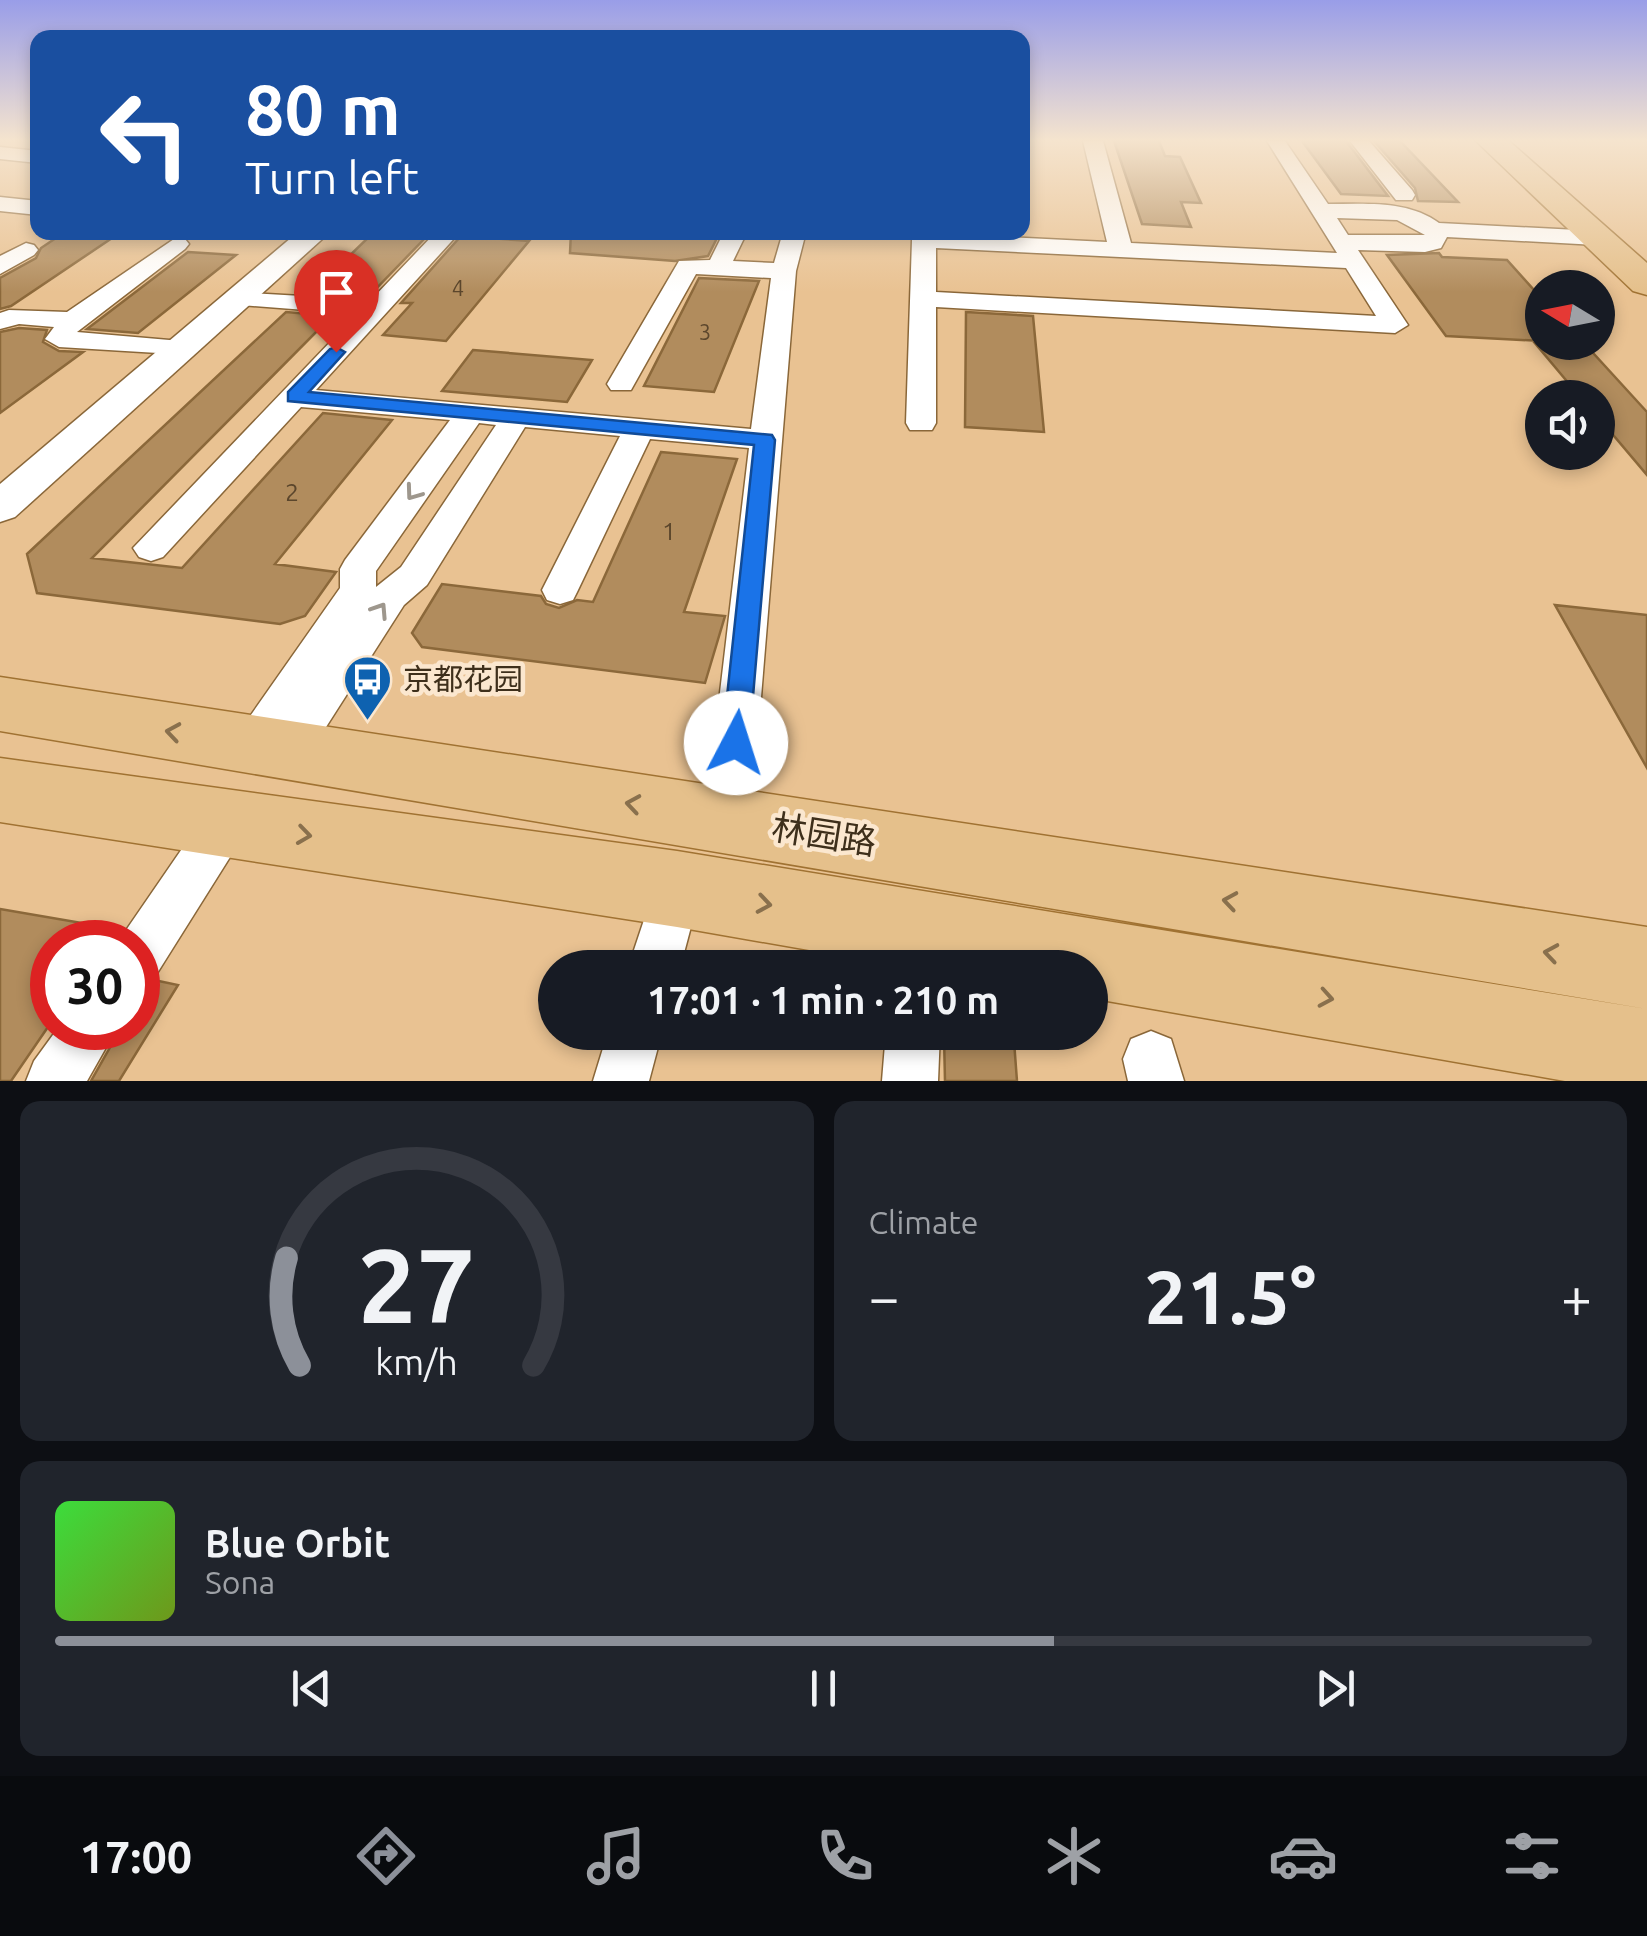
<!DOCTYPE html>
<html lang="en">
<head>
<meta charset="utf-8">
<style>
  :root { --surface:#171b24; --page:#20242c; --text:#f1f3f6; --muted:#9ea1a6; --line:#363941; --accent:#8c9099 }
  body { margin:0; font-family:Ubuntu,"Noto Sans SC",sans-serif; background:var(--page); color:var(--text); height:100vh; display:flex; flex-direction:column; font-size:38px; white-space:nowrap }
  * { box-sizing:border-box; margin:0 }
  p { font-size:32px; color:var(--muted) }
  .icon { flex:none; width:55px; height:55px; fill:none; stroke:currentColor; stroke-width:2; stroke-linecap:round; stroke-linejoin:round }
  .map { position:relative; height:1081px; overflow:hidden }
  .panel { display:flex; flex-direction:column; gap:20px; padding:20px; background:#0d0f14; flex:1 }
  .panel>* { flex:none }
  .guide { position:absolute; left:30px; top:30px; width:1000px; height:210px; border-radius:20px; box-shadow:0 5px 15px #0003; background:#1a4fa0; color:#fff; overflow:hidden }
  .needle { width:65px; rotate:280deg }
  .controls { position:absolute; left:1525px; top:270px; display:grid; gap:20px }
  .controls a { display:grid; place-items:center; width:90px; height:90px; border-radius:50%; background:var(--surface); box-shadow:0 5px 15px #0003; font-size:50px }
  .speed { position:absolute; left:30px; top:920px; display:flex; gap:20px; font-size:50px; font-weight:700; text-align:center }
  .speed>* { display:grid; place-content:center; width:130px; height:130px; border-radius:50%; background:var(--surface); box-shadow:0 5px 15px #0003; line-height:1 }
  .speed .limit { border:15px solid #d22; background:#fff; color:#111 }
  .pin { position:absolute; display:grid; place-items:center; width:85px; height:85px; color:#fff; margin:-102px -42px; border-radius:50% 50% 50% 0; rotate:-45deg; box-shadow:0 0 10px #0007 }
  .pin .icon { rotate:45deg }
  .me { position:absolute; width:110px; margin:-55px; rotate:5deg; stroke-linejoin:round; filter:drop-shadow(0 0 8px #0008) }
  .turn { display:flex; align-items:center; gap:35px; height:210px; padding:0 50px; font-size:45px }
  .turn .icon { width:130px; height:130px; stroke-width:2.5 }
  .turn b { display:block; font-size:70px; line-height:85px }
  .big { font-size:75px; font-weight:600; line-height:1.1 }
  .panel .widget { flex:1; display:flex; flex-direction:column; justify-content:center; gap:15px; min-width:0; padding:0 35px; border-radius:20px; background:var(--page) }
  .panel .dial { align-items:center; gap:0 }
  .dial svg { height:260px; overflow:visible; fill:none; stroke:var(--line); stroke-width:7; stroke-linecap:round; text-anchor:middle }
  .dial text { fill:var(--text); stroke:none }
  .song { display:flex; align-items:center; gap:30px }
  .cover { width:120px; height:120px; border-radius:15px; background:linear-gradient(135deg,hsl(120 70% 55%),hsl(80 70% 35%)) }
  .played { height:10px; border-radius:5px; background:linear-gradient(90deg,var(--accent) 65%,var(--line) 65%) }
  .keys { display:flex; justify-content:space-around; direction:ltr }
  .heat { display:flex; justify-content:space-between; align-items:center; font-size:55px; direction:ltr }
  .panel .tiles { flex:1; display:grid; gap:20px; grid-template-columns:1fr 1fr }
  .widget:last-child { grid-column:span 2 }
  .trip { position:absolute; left:538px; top:950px; width:570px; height:100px; border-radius:50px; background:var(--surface); box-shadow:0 5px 15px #0003; font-weight:600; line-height:100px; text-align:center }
  .dock { display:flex; height:160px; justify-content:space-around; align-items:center; background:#090b0e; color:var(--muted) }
  .dock .icon { width:70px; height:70px }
  .dock .on { color:var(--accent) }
  .dock b { font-size:45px; color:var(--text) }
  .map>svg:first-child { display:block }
</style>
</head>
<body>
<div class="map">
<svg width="1647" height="1081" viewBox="0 0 1647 1081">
  <rect width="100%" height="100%" fill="#e9c292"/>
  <path fill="#b18c5d" stroke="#8b683a" stroke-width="2.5" d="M 1114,141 L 1159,141 L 1165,156 L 1180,157 L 1201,203 L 1181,202 L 1191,227 L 1142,224 Z
    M 1302,141 L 1346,141 L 1388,196 L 1341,194 Z
    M 1374,141 L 1400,141 L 1458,202 L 1418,201 L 1415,188 Z
    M 65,232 L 121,232 L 11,306 L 0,309 L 0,278 L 36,258 L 41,248 Z
    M 374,232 L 429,234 L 369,296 L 311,293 Z
    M 571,232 L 720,232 L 708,256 L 675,261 L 570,253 Z
    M 461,236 L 529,241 L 446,341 L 383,335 L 412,303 L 401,303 Z
    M 188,252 L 236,255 L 138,333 L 87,329 Z
    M 1439,253 L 1442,257 L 1507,260 L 1542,299 L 1542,341 L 1446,336 L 1387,255 Z
    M 699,278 L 759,281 L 714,392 L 644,386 Z
    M 286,312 L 332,316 L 92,558 L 182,568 L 323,413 L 392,420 L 275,564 L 336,572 L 305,616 L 280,624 L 37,593 L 27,554 Z
    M 966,312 L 1033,316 L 1044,432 L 965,427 Z
    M 19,328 L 47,330 L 43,342 L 59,351 L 83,352 L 0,413 L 0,332 Z
    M 1534,342 L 1583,342 L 1647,412 L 1647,475 L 1598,417 L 1598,398 L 1581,398 Z
    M 473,350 L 592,360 L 567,402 L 442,391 Z
    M 661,452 L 737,459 L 684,612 L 725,616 L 705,683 L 422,647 L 412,633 L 442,584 L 541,596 L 546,604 L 559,608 L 577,600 L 593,602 Z
    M 1555,605 L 1647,615 L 1647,768 Z
    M 0,909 L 111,928 L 110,942 L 52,942 L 52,1021 L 11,1081 L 0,1081 Z
    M 154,980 L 178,985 L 119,1081 L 91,1081 L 121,1028 L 138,1028 L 138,985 Z
    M 944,1036 L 1014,1041 L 1017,1081 L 945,1081 Z"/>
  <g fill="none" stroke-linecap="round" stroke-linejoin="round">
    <defs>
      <path id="minor" d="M 1083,141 L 1103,141 L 1131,243 L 1337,253 L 1267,141 L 1285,141 L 1328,204 C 1365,204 1408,200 1439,223 L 1597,231 L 1609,238 L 1597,245 L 1447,237 L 1441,248 L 1425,252 L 1358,250 L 1408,325 L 1395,333 L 936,307 L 936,423 L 932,430 L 910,430 L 906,423 L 912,240 L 924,233 L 1107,242 ZM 1337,218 L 1397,220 L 1425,235 L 1348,235 ZM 936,248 L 1346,268 L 1376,316 L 936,292 Z
        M 1350,141 L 1369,141 L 1412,190 L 1415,195 L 1412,200 L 1396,200 Z
        M 0,147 L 38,151 L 38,163 L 0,159 Z
        M 0,197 L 38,201 L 38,215 L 0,211 Z
        M 436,232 L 460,232 L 316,390 L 751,429 L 771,278 L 696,274 L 631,390 L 611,390 L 607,384 L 679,261 L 710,260 L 724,232 L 747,232 L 733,261 L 774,263 L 783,232 L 806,232 L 796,271 L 751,819 L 744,834 L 728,840 L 712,834 L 705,819 L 749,448 L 650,439 L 578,590 L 573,600 L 560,604 L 547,600 L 542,590 L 620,436 L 525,427 L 427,585 L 404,605 L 303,763 L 288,769 L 273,763 L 270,757 L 254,764 L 239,758 L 232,745 L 239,732 L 340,588 L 340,569 L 345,560 L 450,420 L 301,407 L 163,557 L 151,561 L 139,557 L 133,548 L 357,314 L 241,305 L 228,297 L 232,292 L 371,300 ZM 479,423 L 496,425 L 401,567 L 376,587 L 376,571 Z
        M 177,237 L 185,239 L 189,244 L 185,249 L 77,332 L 181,341 L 191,343 L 195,349 L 191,355 L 59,347 L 45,339 L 54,327 L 19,324 L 0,329 L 0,313 L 9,310 L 67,312 Z
        M 26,243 L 34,245 L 38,250 L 34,255 L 0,274 L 0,256 Z
        M 226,802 L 242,808 L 249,823 L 242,838 L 156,975 L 138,982 L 138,942 L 118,942 L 120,939 L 210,808 Z
        M 677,865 L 694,872 L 701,889 L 680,968 L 628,968 L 660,872 Z
        M 58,1028 L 117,1028 L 87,1081 L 26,1081 L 34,1061 Z
        M 1151,1031 L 1171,1039 L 1184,1081 L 1128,1081 L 1123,1059 L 1131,1039 Z
        M 608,1032 L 662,1032 L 649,1081 L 593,1081 Z
        M 886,1032 L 940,1032 L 938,1081 L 882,1081 Z"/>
      <path id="tertiary" d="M 298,232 L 330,232 L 15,517 L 0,522 L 0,484 Z"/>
      <path id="primary" d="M 1476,141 L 1509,141 L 1647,263 L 1647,295 L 1633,291 Z
        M 0,677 L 1647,927 L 1647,1009 L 0,731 Z
        M 0,758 L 677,851 L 1647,1009 L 1647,1081 L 1565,1081 L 1090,998 L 1090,968 L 912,968 L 677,927 L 0,822 Z"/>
    </defs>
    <use href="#minor" stroke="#8a6739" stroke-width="3"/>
    <use href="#tertiary" stroke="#8a6739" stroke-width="3"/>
    <use href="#primary" stroke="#a07232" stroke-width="3"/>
    <use href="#minor" fill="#fff" fill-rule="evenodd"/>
    <use href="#tertiary" fill="#fff" fill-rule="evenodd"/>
    <use href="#primary" fill="#e5c08b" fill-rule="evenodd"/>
  </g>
  <defs><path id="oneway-chevron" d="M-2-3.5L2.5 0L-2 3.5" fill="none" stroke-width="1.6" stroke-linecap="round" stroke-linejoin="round" transform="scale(2.5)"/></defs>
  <g stroke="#9e978d">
    <use href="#oneway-chevron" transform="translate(413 493) rotate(126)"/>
    <use href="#oneway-chevron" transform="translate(380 610) rotate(-57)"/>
  </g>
  <g stroke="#89704d">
    <use href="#oneway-chevron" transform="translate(173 732) rotate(-171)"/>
    <use href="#oneway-chevron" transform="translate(633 804) rotate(-171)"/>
    <use href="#oneway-chevron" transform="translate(304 835) rotate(8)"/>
    <use href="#oneway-chevron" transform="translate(1230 901) rotate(-171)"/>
    <use href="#oneway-chevron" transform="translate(764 904) rotate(9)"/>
    <use href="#oneway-chevron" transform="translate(1551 953) rotate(-171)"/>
    <use href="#oneway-chevron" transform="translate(1326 998) rotate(10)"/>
  </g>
  <linearGradient id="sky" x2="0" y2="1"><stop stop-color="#999de8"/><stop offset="0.48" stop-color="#f5e4ce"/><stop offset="1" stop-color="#f5e4ce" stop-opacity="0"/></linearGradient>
  <rect width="1647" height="292" fill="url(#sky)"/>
  <path fill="#1a73e8" stroke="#114b97" stroke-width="2.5" d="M 336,347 L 345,352 L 309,392 L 772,435 L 775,440 L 749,743 L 745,752 L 736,755 L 726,752 L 722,743 L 754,445 L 288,401 L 288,392 L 330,349 Z"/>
  <defs>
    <symbol id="bus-pin" viewBox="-11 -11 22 30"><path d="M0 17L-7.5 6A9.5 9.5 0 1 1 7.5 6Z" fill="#0e62b0" stroke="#fbe7cf"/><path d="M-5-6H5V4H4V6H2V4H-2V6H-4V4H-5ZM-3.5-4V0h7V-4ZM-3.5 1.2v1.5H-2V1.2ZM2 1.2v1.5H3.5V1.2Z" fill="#fff"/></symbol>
  </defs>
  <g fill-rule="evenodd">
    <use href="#bus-pin" x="340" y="652" width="55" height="75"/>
  </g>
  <g text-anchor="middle" stroke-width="9" stroke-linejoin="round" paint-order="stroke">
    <g font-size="22" fill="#5b462c">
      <text x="458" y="296">4</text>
      <text x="705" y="340">3</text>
    </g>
    <g font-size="25" fill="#5b462c">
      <text x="292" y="501">2</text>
      <text x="669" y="540">1</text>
    </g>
    <g font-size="30" fill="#3e2f1b" stroke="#fbe7cf" text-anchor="start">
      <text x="403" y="690">京都花园</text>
    </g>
    <g font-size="35" fill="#3e2f1b" stroke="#fbe7cf">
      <text transform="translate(824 835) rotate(9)" y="12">林园路</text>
    </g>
  </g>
</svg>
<div class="controls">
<a><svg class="needle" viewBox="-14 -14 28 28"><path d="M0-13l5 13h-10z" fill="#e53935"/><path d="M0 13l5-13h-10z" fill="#9ea1a6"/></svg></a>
<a><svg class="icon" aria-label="sound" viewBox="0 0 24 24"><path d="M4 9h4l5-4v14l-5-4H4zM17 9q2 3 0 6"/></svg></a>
</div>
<div class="speed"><div class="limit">30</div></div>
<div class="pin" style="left:336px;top:352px;background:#d93025"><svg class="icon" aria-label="arrive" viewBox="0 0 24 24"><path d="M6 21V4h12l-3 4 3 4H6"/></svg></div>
<svg class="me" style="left:736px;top:743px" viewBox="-20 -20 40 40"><circle r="19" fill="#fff"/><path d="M0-13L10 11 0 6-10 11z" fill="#1a73e8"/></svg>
<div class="trip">17:01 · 1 min · 210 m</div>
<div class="guide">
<div class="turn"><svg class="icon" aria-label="left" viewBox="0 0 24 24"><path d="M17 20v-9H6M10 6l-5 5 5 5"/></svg><div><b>80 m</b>Turn left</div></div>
</div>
</div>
<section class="panel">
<div class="tiles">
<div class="widget dial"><svg viewBox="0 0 100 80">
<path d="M14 69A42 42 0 1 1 86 69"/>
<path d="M14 69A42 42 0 0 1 10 36" stroke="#8c9099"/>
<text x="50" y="56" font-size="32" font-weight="700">27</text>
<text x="50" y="72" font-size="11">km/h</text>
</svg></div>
<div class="widget"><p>Climate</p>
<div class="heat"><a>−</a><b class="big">21.5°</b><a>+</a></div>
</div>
<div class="widget">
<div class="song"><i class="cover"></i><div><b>Blue Orbit</b><p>Sona</p></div></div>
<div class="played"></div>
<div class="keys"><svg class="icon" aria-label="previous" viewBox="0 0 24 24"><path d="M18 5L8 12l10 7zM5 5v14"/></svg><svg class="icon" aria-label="pause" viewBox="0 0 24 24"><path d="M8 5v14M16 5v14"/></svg><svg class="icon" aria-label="next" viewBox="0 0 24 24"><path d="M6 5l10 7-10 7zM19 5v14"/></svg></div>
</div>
</div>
</section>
<nav class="dock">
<b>17:00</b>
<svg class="icon on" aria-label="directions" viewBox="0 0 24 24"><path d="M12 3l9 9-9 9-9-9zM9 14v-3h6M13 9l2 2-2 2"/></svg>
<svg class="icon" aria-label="music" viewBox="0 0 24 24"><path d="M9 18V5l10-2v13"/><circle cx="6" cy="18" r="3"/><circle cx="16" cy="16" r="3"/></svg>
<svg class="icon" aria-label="phone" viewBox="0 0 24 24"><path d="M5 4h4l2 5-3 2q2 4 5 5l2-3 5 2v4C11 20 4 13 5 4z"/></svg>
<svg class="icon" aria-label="climate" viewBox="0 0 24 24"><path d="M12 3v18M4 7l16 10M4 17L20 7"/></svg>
<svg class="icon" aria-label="car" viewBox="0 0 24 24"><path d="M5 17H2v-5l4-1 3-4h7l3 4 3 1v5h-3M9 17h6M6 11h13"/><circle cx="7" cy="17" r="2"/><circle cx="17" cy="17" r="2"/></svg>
<svg class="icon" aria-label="filters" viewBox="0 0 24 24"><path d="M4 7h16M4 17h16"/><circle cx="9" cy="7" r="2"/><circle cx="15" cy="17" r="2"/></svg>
</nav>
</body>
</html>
